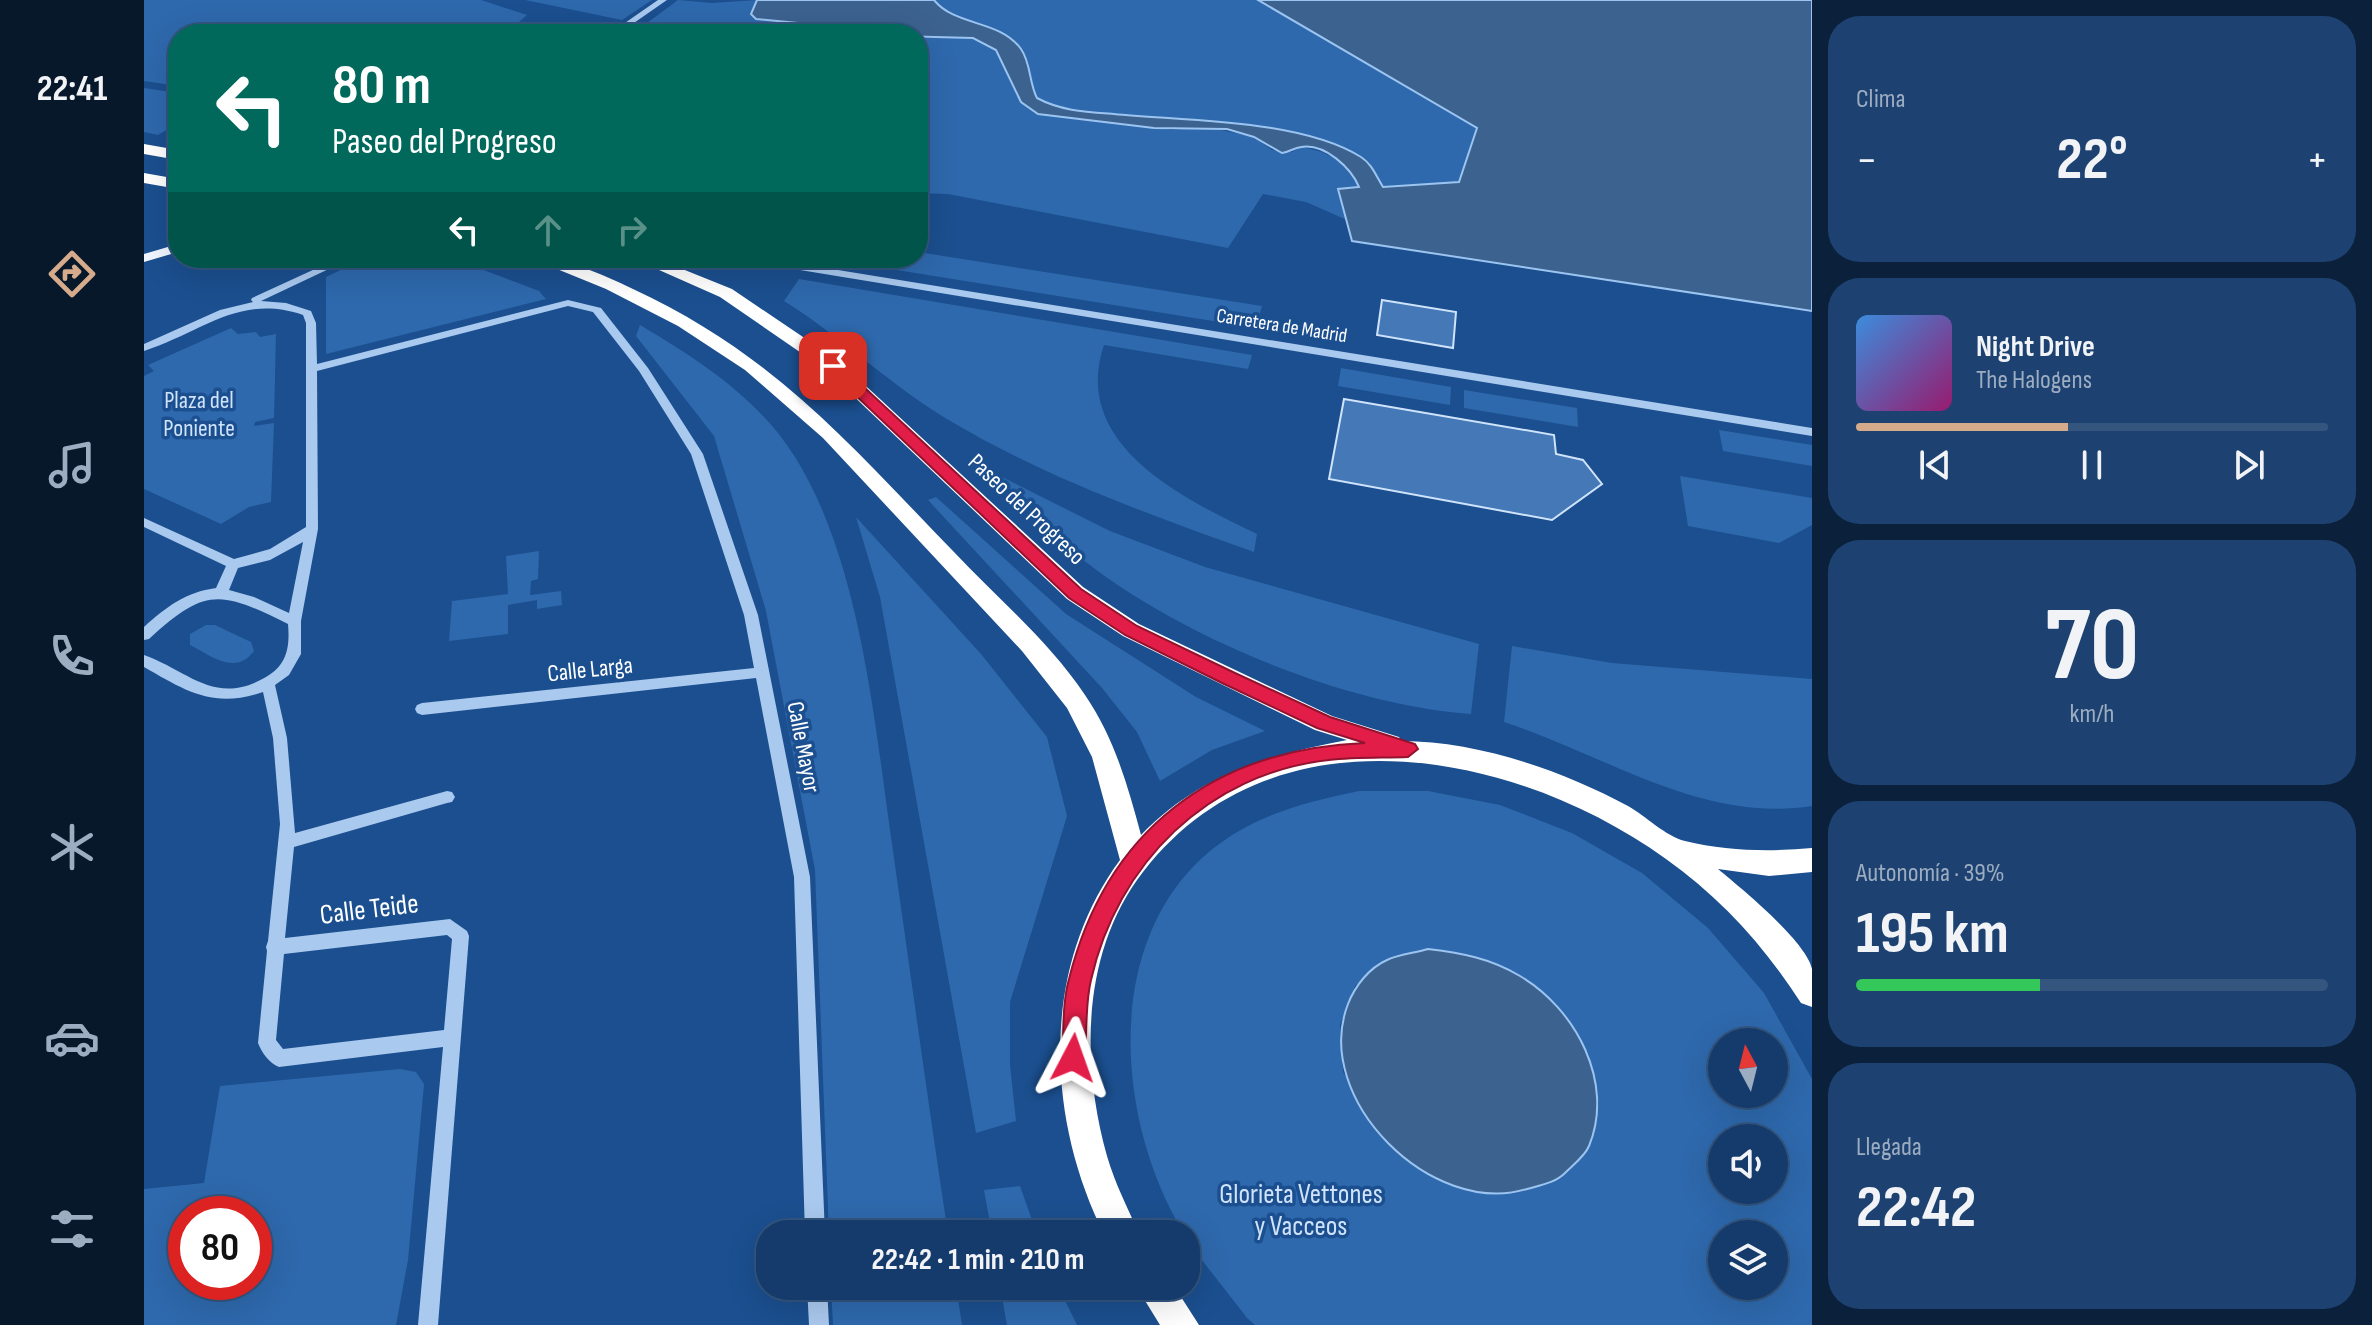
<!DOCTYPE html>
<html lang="es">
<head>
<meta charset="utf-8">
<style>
  :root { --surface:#143b6b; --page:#1d4271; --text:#f1f3f6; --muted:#9dadc1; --line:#33557e; --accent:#d6ab8b }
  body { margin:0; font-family:"Sofia Sans Condensed",sans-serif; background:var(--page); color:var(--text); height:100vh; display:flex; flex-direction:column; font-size:30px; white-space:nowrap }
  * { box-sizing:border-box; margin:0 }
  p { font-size:26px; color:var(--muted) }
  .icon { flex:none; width:44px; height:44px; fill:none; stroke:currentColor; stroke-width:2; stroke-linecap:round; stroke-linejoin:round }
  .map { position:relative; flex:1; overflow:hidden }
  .panel { display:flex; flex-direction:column; gap:16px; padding:16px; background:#0b203b; width:560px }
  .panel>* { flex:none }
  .top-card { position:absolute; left:24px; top:24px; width:760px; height:244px; border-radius:32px; box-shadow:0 8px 32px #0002,0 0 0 2px var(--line); background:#00695c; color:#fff; overflow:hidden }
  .needle { width:52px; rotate:353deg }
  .tools { position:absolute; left:1564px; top:1028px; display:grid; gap:16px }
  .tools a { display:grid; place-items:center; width:80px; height:80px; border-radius:50%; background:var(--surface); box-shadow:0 8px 32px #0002,0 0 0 2px var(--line); font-size:40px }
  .speed { position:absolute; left:24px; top:1196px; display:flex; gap:16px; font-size:40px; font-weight:700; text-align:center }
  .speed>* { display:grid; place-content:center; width:104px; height:104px; border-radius:50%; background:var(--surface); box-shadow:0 8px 32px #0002,0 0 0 2px var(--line); line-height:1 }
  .speed .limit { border:12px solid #d22; background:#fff; color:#111 }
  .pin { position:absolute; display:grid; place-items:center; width:68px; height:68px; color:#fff; margin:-34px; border-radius:16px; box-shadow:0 4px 12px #0006 }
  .me { position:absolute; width:88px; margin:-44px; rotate:4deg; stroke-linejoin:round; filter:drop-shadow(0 0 6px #0008) }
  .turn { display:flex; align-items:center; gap:28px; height:168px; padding:0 32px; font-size:36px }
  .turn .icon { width:104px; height:104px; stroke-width:2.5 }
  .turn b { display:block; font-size:56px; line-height:68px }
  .lanes { display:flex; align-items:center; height:76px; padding:0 32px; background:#0003; justify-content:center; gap:40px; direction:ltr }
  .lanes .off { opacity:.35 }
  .big { font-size:60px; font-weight:700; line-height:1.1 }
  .panel .widget { flex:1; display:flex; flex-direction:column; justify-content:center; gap:12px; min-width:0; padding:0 28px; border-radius:32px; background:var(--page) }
  .panel .dial { align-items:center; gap:0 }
  .dial b { font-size:104px; line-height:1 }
  .song { display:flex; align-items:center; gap:24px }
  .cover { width:96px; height:96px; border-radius:12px; background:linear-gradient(135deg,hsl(210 70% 55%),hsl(320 70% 35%)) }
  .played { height:8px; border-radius:4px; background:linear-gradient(90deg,var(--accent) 45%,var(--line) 45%) }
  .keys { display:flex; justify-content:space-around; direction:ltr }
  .heat { display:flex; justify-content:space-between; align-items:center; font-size:44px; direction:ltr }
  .charge { height:12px; border-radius:6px; background:linear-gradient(90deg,#34c759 39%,var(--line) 0) }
  .trip { position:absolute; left:612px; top:1220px; width:444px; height:80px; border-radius:32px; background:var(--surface); box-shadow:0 8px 32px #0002,0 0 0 2px var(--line); font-weight:700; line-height:80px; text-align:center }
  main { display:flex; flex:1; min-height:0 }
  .dock { display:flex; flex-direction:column; width:144px; justify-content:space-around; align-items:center; background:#08182b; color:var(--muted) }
  .dock .icon { width:56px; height:56px }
  .dock .selected { color:var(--accent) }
  .dock b { font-size:36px; color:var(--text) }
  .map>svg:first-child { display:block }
</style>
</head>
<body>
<main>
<nav class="dock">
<b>22:41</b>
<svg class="icon selected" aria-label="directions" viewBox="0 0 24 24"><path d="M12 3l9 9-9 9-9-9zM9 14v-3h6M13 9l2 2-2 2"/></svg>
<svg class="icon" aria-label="music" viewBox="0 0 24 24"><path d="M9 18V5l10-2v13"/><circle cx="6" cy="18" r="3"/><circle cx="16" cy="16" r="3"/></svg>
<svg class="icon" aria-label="phone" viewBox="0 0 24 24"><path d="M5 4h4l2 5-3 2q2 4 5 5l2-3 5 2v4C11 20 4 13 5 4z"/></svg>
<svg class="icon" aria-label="climate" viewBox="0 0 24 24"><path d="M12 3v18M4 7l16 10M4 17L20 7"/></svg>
<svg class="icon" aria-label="car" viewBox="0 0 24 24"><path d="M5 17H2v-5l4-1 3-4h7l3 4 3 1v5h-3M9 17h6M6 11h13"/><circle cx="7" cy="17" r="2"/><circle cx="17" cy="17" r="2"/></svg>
<svg class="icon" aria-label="filters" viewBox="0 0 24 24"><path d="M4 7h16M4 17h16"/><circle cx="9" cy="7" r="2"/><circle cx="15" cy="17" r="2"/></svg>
</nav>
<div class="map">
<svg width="1668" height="1325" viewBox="0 0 1668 1325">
  <rect width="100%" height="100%" fill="#1b4f8f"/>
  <path fill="#2e69ad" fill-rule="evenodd" d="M 0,0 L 337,0 L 383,15 L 368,28 L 332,34 L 34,34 L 34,86 L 0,81 Z
    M 381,0 L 508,0 L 478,20 Z
    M 534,0 L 568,3 L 613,0 L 607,14 L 612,19 L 674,25 L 677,34 L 491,32 Z
    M 790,0 L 1114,0 L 1333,128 L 1315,183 L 1238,187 C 1227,166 1214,160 1192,150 C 1126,117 1048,122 976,115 C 947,112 919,112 893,98 C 888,88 889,76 884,67 C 872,47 805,19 790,0 Z
    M 806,37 L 829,38 L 852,50 L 877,102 L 894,114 L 1028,130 L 1063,127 L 1110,137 L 1128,150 L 1148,152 L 1157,147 C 1184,151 1205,163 1216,188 L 1194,189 L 1203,220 L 1162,202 L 1119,194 L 1084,248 L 804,194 L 774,193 L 774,38 Z
    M 0,88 L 34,93 L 34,123 L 14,135 L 0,132 Z
    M 774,252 L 1118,306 L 1112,328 L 678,258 L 774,258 Z
    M 221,258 L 322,258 L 328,260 L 324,264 L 395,291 L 402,299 L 182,354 L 182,277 Z
    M 655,279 L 1108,355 L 1104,369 L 960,345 C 926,445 1040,499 1113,534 L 1110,552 C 1006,515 903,478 808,422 C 748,387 698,337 640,301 Z
    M 496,325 C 555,360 614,398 651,457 C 716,561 730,718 747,837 C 766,970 784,1102 804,1234 L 685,1234 L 671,870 L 622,611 L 570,436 L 492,336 Z
    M 87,328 L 94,334 L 112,332 L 116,337 L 132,334 L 130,418 L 111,422 L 110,426 L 130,423 L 127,502 L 105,507 L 77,524 L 0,489 L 0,376 L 10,371 L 4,365 Z
    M 1197,368 L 1307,387 L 1306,405 L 1194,386 Z
    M 1320,390 L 1433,408 L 1434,427 L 1320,408 Z
    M 1575,430 L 1668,445 L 1668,466 L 1579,451 Z
    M 854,475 L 966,531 L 1061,567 L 1335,644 L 1327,714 C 1197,705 1020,631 921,545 C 897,524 876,499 854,475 Z
    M 1536,476 L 1668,498 L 1668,525 L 1635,543 L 1544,526 Z
    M 792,497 L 922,614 L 1052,697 L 1121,731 L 1068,750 L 1016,781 L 993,732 L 958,688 L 784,500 Z
    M 712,517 L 837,654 L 903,737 L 923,816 L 866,1002 L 866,1065 L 872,1121 L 832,1133 L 736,597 Z
    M 395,551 L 394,579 L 387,581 L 386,595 L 417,591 L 418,605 L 393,609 L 393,600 L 364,605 L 364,634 L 305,641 L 308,601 L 364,594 L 362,556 Z
    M 62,625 L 71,625 L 107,642 L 110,651 C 92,676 67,656 46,645 L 46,634 Z
    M 1368,646 L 1468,663 L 1668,679 L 1668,806 C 1556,823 1462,755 1360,722 Z
    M 1215,791 L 1284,791 L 1356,805 L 1428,833 L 1498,873 L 1564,928 L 1620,993 L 1668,1079 L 1668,1325 L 1111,1325 L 1103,1318 C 1082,1290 1056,1260 1039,1232 C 966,1111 956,911 1095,831 C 1133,809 1172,800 1215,791 ZM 1242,960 L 1377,976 L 1417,1011 L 1445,1055 L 1455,1103 L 1445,1148 L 1414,1180 L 1368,1194 L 1314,1187 L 1262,1160 L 1199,1072 L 1196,1025 L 1211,986 ZM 1578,1042 L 1630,1042 L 1630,1094 L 1578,1094 ZM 1578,1138 L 1630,1138 L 1630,1190 L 1578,1190 ZM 1578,1234 L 1630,1234 L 1630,1286 L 1578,1286 Z
    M 256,1069 L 272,1072 L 280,1084 L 264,1260 L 252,1325 L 0,1325 L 0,1189 L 60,1183 L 76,1086 ZM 42,1214 L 110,1214 L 110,1282 L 42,1282 Z
    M 876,1186 L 893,1234 L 848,1234 L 840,1190 Z
    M 687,1286 L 812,1286 L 818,1325 L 689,1325 Z
    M 856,1286 L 914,1286 L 933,1325 L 863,1325 Z"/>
  <path fill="#3c6290" stroke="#9cc4f0" stroke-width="2" d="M 613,0 L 790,0 C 812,27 855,19 877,49 C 887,63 885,83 893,98 C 917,111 943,112 970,114 C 1041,121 1156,119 1217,157 C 1228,164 1232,176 1239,187 L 1315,182 L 1333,128 L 1114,0 L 1668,0 L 1668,311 L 1208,241 L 1194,189 L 1215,187 C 1207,168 1181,143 1157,147 C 1150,148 1145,152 1138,153 L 1110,137 L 1083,129 L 1010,128 L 894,114 L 877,102 L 852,50 L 829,38 L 677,34 L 674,25 L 612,19 L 607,14 Z
    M 1284,949 C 1317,953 1346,958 1376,976 C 1432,1009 1471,1083 1445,1146 C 1441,1156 1429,1165 1421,1173 C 1411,1183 1397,1185 1383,1189 C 1288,1218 1167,1099 1204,1004 C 1211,986 1225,968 1243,960 C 1255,954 1271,953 1284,949 Z"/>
  <path fill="#4478b7" stroke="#cfe3fa" stroke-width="2" d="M 1238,300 L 1312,312 L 1309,348 L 1233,335 Z
    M 1200,399 L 1410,435 L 1412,454 L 1439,460 L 1458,484 L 1408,520 L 1185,479 Z"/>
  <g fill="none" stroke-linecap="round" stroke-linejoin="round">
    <path fill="#a9c9ee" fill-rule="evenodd" d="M 514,0 L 523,0 L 474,34 L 465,34 Z
      M 195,258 L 208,258 L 117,301 L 142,303 L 167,311 L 172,323 L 173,364 L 424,300 L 457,308 L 504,368 L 559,454 L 614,615 L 666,877 L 681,1234 L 661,1234 L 650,877 L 612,678 L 278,715 L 273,713 L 271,709 L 273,705 L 278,703 L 610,668 L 600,615 L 547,454 L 495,371 L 449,312 L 424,306 L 173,371 L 174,529 L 157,621 L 157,654 L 145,675 L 131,685 L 143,738 L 151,833 L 303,791 L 308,792 L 311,797 L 308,802 L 303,803 L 150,847 L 141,938 L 306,919 L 323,931 L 325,936 L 294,1325 L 274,1325 L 299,1047 L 135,1067 C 125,1063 118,1053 114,1043 L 123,951 L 122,947 L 124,941 L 136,824 L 129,738 L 119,692 C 69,709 42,691 0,667 L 0,655 C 45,671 71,707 122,677 C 143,665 146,647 144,624 C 77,591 62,586 5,639 L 0,640 L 0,627 C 22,607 42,592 72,588 L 82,566 L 0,527 L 0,518 L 90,559 L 126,549 L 162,527 L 162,323 L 159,315 C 95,293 57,333 0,351 L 0,344 L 76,310 L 109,302 L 107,300 L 108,298 ZM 159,542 L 145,613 L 110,597 L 85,590 L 94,568 L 126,560 ZM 303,935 L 308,939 L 300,1030 L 139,1049 L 132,1040 L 140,954 Z
      M 597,258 L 620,258 L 1668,428 L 1668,436 L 602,261 Z
      M 663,1286 L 683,1286 L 685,1325 L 665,1325 Z"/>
    <path fill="#f0f6ff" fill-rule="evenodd" d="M 34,244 L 34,252 L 0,262 L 0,254 Z"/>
    <path fill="#fff" fill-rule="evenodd" d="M 0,144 L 34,150 L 34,160 L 0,154 Z
      M 0,173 L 34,179 L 34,189 L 0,183 Z
      M 386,258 C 422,258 456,273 489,289 C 631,355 704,443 810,552 C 854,599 905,641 941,695 C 970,737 984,786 997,835 C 1055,775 1124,755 1203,740 L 1171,730 L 979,636 L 923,599 L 682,370 L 576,297 L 488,258 L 511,258 L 588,289 L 696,362 L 939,587 L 995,624 L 1188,716 L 1255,737 L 1257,741 C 1333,741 1417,770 1484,806 C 1502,816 1521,836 1541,841 C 1582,851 1626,852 1668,848 L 1668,872 L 1625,876 L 1574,869 C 1597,888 1663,942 1668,969 C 1668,981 1668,995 1668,1007 L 1657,1003 C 1621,947 1577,898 1522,859 C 1369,749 1128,704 999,872 C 937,952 937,1063 963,1156 C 971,1184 984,1208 995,1234 L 960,1234 C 902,1118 896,968 976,860 L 948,757 L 923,708 L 878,651 L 679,438 L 601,370 L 534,326 L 462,289 Z
      M 992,1286 L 1030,1286 L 1055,1325 L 1016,1325 Z"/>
  </g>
  <path fill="#e11d48" stroke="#92132f" stroke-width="2" d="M 684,363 L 694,363 L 937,589 L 993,626 L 1091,673 L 1186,717 L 1271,744 L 1274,749 L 1264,757 C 1238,758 1211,757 1185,760 C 1064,773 973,864 947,980 C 941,1004 943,1033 941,1058 L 938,1066 L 929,1070 L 921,1066 L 918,1058 C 920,1033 918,1004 925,979 C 962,831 1069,749 1221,743 L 1173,728 L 1078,683 L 981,635 L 925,598 L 684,369 Z"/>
  <g text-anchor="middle" stroke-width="7" stroke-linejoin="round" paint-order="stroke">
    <g font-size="20" fill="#fff" stroke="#1b4f8f">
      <text transform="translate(1138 325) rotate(9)" y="7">Carretera de Madrid</text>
    </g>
    <g font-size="24" fill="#cfe3fa" stroke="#1b4f8f">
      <text x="55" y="408">Plaza del<tspan x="55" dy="28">Poniente</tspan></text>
    </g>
    <g font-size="24" fill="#fff" stroke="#1b4f8f">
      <text transform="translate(883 509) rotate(43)" y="8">Paseo del Progreso</text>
      <text transform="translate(446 669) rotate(-6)" y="8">Calle Larga</text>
      <text transform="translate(660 747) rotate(79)" y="8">Calle Mayor</text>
    </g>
    <g font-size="28" fill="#fff" stroke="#1b4f8f">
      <text transform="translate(225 908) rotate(-7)" y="10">Calle Teide</text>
    </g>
    <g font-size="28" fill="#cfe3fa" stroke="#1b4f8f">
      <text x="1157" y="1203">Glorieta Vettones<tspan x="1157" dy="32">y Vacceos</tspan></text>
    </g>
  </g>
</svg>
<div class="tools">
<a><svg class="needle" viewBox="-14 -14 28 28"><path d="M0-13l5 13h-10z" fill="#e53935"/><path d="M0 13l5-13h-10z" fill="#9dadc1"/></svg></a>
<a><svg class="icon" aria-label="sound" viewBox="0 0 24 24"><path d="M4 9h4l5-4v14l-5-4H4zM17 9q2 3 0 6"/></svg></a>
<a><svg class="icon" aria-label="layers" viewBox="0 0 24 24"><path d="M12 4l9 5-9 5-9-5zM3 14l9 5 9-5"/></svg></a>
</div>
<div class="speed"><div class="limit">80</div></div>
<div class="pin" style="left:689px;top:366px;background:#d93025"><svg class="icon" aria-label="arrive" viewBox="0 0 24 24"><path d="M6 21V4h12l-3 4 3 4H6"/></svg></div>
<svg class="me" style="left:929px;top:1058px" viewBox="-20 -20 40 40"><path d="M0-17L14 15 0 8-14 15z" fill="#e11d48" stroke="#fff" stroke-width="4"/></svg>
<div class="trip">22:42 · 1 min · 210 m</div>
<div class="top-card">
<div class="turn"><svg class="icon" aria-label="left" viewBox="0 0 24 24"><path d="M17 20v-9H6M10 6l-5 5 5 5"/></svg><div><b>80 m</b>Paseo del Progreso</div></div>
<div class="lanes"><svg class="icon" aria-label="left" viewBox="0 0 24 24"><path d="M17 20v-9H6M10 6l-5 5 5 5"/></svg><svg class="icon off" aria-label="ahead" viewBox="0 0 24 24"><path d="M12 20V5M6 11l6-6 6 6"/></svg><svg class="icon off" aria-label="right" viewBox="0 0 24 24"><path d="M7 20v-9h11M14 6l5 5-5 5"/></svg></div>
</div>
</div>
<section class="panel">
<div class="widget"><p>Clima</p>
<div class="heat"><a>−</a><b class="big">22°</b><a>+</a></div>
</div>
<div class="widget">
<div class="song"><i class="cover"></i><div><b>Night Drive</b><p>The Halogens</p></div></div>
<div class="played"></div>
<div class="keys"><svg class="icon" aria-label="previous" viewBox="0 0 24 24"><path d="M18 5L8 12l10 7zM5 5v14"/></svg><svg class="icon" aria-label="pause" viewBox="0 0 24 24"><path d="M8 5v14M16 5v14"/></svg><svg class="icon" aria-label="next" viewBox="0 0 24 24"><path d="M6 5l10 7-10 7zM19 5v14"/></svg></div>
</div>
<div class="widget dial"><b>70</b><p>km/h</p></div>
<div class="widget"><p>Autonomía · 39%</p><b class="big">195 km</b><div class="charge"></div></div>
<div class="widget"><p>Llegada</p><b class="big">22:42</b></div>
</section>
</main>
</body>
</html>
